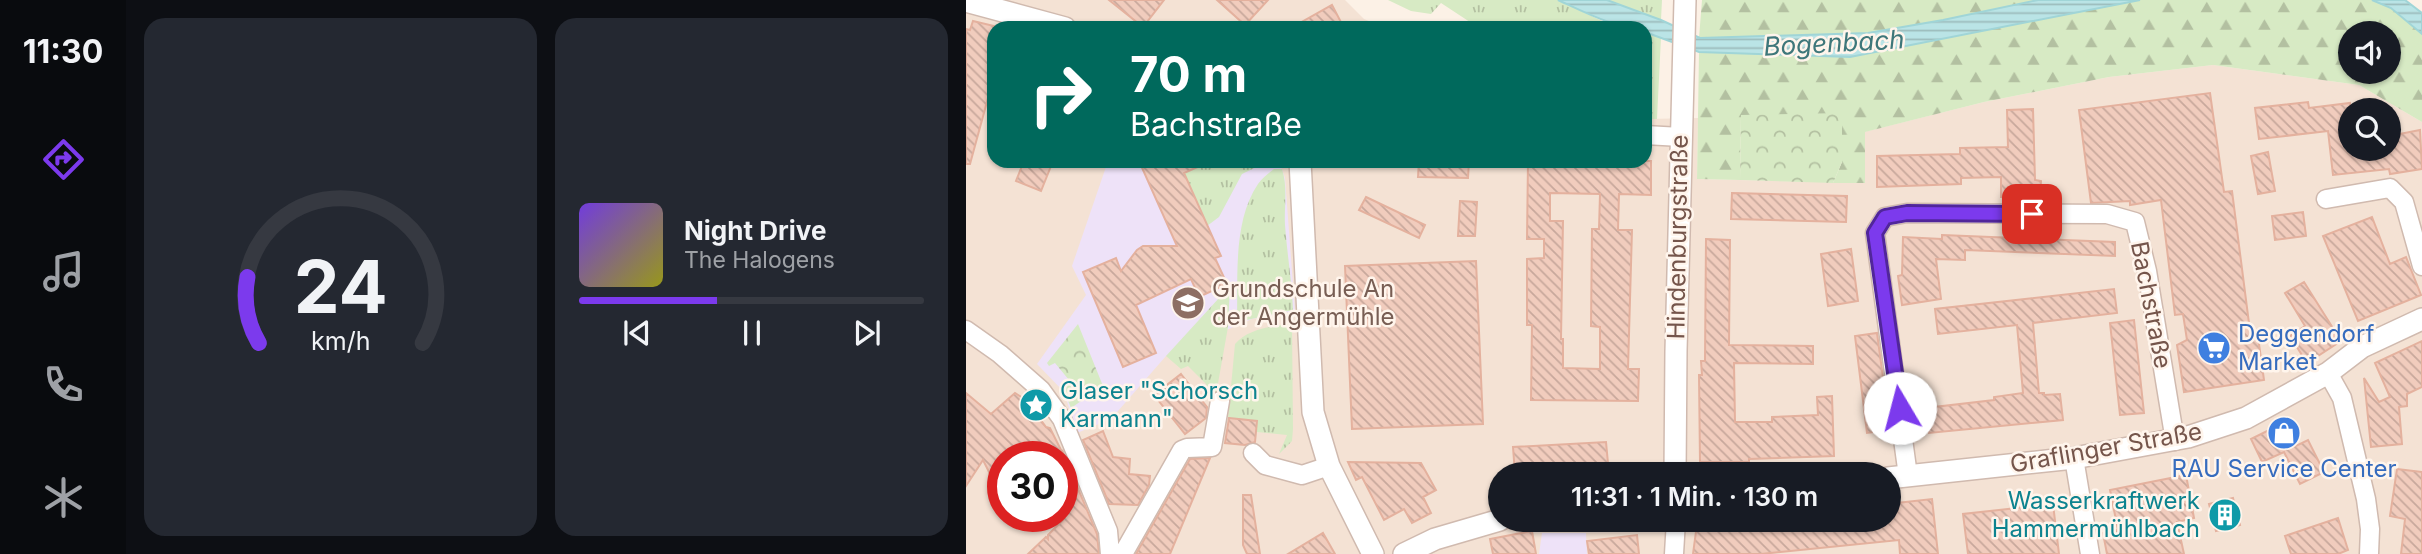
<!DOCTYPE html>
<html lang="de">
<head>
<meta charset="utf-8">
<style>
  :root { --surface:#171b24; --page:#242831; --text:#f1f3f6; --muted:#9ea1a6; --line:#363941; --accent:#7c3aed }
  body { margin:0; font-family:Inter,sans-serif; background:var(--page); color:var(--text); height:100vh; display:flex; flex-direction:column; font-size:26px; white-space:nowrap }
  * { box-sizing:border-box; margin:0 }
  p { font-size:23px; color:var(--muted) }
  .icon { flex:none; width:38px; height:38px; fill:none; stroke:currentColor; stroke-width:2; stroke-linecap:round; stroke-linejoin:round }
  .map { position:relative; flex:1; overflow:hidden }
  .panel { display:flex; flex-direction:column; gap:18px; padding:18px; background:#0d0f14; width:840px }
  .panel>* { flex:none }
  .hud { position:absolute; left:21px; top:21px; width:665px; height:147px; border-radius:21px; box-shadow:0 2px 5px #0004; background:#00695c; color:#fff; overflow:hidden }
  .controls { position:absolute; left:1372px; top:21px; display:grid; gap:14px }
  .controls a { display:grid; place-items:center; width:63px; height:63px; border-radius:50%; background:var(--surface); box-shadow:0 2px 5px #0004; font-size:35px }
  .speed { position:absolute; left:21px; top:441px; display:flex; gap:14px; font-size:35px; font-weight:700; text-align:center }
  .speed>* { display:grid; place-content:center; width:91px; height:91px; border-radius:50%; background:var(--surface); box-shadow:0 2px 5px #0004; line-height:1 }
  .speed .limit { border:10px solid #d22; background:#fff; color:#111 }
  .pin { position:absolute; display:grid; place-items:center; width:60px; height:60px; color:#fff; margin:-30px; border-radius:14px; box-shadow:0 4px 10px #0006 }
  .me { position:absolute; width:77px; margin:-38px; rotate:352deg; stroke-linejoin:round; filter:drop-shadow(0 0 5px #0008) }
  .turn { display:flex; align-items:center; gap:24px; height:147px; padding:0 28px; font-size:32px }
  .turn .icon { width:91px; height:91px; stroke-width:2.5 }
  .turn b { display:block; font-size:49px; line-height:60px }
  .panel .tile { flex:1; display:flex; flex-direction:column; justify-content:center; gap:10px; min-width:0; padding:0 24px; border-radius:21px; background:var(--page) }
  .panel .dial { align-items:center; gap:0 }
  .dial svg { height:182px; overflow:visible; fill:none; stroke:var(--line); stroke-width:7; stroke-linecap:round; text-anchor:middle }
  .dial text { fill:var(--text); stroke:none }
  .song { display:flex; align-items:center; gap:21px }
  .cover { width:84px; height:84px; border-radius:10px; background:linear-gradient(135deg,hsl(260 70% 55%),hsl(60 70% 35%)) }
  .played { height:7px; border-radius:4px; background:linear-gradient(90deg,var(--accent) 40%,var(--line) 40%) }
  .keys { display:flex; justify-content:space-around; direction:ltr }
  .panel .tiles { flex:1; display:grid; gap:18px; grid-template-columns:repeat(2,1fr) }
  .trip { position:absolute; left:522px; top:462px; width:413px; height:70px; border-radius:35px; background:var(--surface); box-shadow:0 2px 5px #0004; font-weight:600; line-height:70px; text-align:center }
  main { display:flex; flex:1; min-height:0 }
  .tabs { display:flex; flex-direction:column; width:126px; justify-content:space-around; align-items:center; background:#090b0e; color:var(--muted) }
  .tabs .icon { width:49px; height:49px }
  .tabs .current { color:var(--accent) }
  .tabs b { font-size:32px; color:var(--text) }
  .map>svg:first-child { display:block }
</style>
</head>
<body>
<main>
<nav class="tabs">
<b>11:30</b>
<svg class="icon current" aria-label="directions" viewBox="0 0 24 24"><path d="M12 3l9 9-9 9-9-9zM9 14v-3h6M13 9l2 2-2 2"/></svg>
<svg class="icon" aria-label="music" viewBox="0 0 24 24"><path d="M9 18V5l10-2v13"/><circle cx="6" cy="18" r="3"/><circle cx="16" cy="16" r="3"/></svg>
<svg class="icon" aria-label="phone" viewBox="0 0 24 24"><path d="M5 4h4l2 5-3 2q2 4 5 5l2-3 5 2v4C11 20 4 13 5 4z"/></svg>
<svg class="icon" aria-label="climate" viewBox="0 0 24 24"><path d="M12 3v18M4 7l16 10M4 17L20 7"/></svg>
</nav>
<section class="panel">
<div class="tiles">
<div class="tile dial"><svg viewBox="0 0 100 80">
<path d="M14 69A42 42 0 1 1 86 69"/>
<path d="M14 69A42 42 0 0 1 9 40" stroke="#7c3aed"/>
<text x="50" y="56" font-size="32" font-weight="700">24</text>
<text x="50" y="72" font-size="11">km/h</text>
</svg></div>
<div class="tile">
<div class="song"><i class="cover"></i><div><b>Night Drive</b><p>The Halogens</p></div></div>
<div class="played"></div>
<div class="keys"><svg class="icon" aria-label="previous" viewBox="0 0 24 24"><path d="M18 5L8 12l10 7zM5 5v14"/></svg><svg class="icon" aria-label="pause" viewBox="0 0 24 24"><path d="M8 5v14M16 5v14"/></svg><svg class="icon" aria-label="next" viewBox="0 0 24 24"><path d="M6 5l10 7-10 7zM19 5v14"/></svg></div>
</div>
</div>
</section>
<div class="map">
<svg width="1456" height="554" viewBox="0 0 1456 554">
  <defs>
    <pattern id="grass-tufts" width="24" height="20" patternUnits="userSpaceOnUse" patternTransform="scale(1.75)"><rect width="24" height="20" fill="#d7eac4"/><path d="M3 7l-1-3M5 7V3M7 7l1-3M15 17l-1-3M17 17v-4M19 17l1-3" fill="none" stroke="#b3c0a1"/></pattern>
    <pattern id="forest-firs" width="22" height="20" patternUnits="userSpaceOnUse" patternTransform="scale(1.75)"><rect width="22" height="20" fill="#d7eac4"/><path d="M5 1l3.5 6h-7zM16 11l3.5 6h-7z" fill="#b3c0a1"/></pattern>
    <pattern id="park-crowns" width="20" height="18" patternUnits="userSpaceOnUse" patternTransform="scale(1.75)"><rect width="20" height="18" fill="#d7eac4"/><path d="M2 6a3 3 0 1 1 6 0M12 15a3 3 0 1 1 6 0" fill="none" stroke="#b3c0a1"/></pattern>
    <pattern id="water-rules" width="6" height="5" patternUnits="userSpaceOnUse" patternTransform="scale(1.75)"><rect width="6" height="5" fill="#bae4e6"/><path d="M0 2.5h6" fill="none" stroke="#9cbcbc"/></pattern>
    <pattern id="building-back-hatch" width="6" height="6" patternUnits="userSpaceOnUse" patternTransform="scale(1.75)"><rect width="6" height="6" fill="#f1ccbd"/><path d="M-1 5l2 2M0 0l6 6M5-1l2 2" fill="none" stroke="#c8a89c"/></pattern>
  </defs>
  <rect width="100%" height="100%" fill="#fcf1e6"/>
  <path fill="#f4e2d4" fill-rule="evenodd" d="M 0,0 L 379,0 L 398,19 L 420,28 L 28,28 L 28,161 L 679,161 L 679,119 L 732,118 L 731,179 L 898,183 L 898,132 L 1018,102 L 1143,77 L 1247,65 L 1393,85 L 1456,122 L 1456,554 L 0,554 ZM 1384,110 L 1423,110 L 1423,149 L 1384,149 ZM 37,457 L 96,457 L 96,516 L 37,516 ZM 534,474 L 922,474 L 922,520 L 534,520 Z"/>
  <path fill="#eee2f8" d="M 142,161 L 313,161 L 319,178 L 329,311 L 286,319 L 200,356 L 145,419 L 111,433 L 98,392 L 71,364 L 120,295 L 106,266 Z
    M 576,533 L 620,533 L 621,554 L 573,554 Z"/>
  <path fill="url(#grass-tufts)" d="M 422,0 L 592,0 L 636,21 L 663,28 L 513,28 L 475,3 L 465,14 L 445,11 Z
    M 641,0 L 696,0 L 695,20 Z
    M 679,33 L 695,37 L 691,119 L 679,119 Z
    M 245,161 L 303,161 L 276,174 L 253,217 L 241,226 L 218,173 Z
    M 308,169 L 316,169 C 322,187 318,207 319,225 C 321,254 326,281 327,310 L 276,321 L 271,318 C 272,276 267,221 292,184 C 296,178 303,173 308,169 Z
    M 264,286 L 262,327 L 248,406 L 239,396 L 240,384 L 222,366 L 215,369 L 200,356 Z
    M 326,323 L 327,429 L 326,441 L 313,454 L 321,435 L 291,432 L 291,421 L 262,418 L 269,344 C 283,328 306,327 326,323 Z"/>
  <path fill="url(#forest-firs)" fill-rule="evenodd" d="M 736,0 L 1072,0 L 977,20 L 902,33 L 733,38 Z
    M 1174,0 L 1406,0 L 1425,7 L 1456,34 L 1456,122 L 1393,85 L 1247,65 L 1143,77 L 1018,102 L 899,132 L 899,183 L 867,183 L 876,162 L 775,115 L 774,180 L 731,179 L 733,52 L 884,57 ZM 1384,33 L 1423,33 L 1423,72 L 1384,72 Z"/>
  <path fill="url(#park-crowns)" d="M 876,113 L 876,162 L 867,183 L 774,180 L 775,115 Z
    M 112,324 L 137,386 L 105,408 L 97,388 L 103,380 L 89,363 L 83,366 L 81,363 Z"/>
  <path fill="url(#water-rules)" stroke="#a0d5d7" stroke-width="2" d="M 592,0 L 641,0 L 695,20 L 734,38 L 902,33 L 977,20 L 1072,0 L 1174,0 L 884,57 L 733,52 L 679,32 L 679,28 C 647,28 621,13 592,0 Z
    M 1406,0 L 1439,0 L 1456,13 L 1456,34 L 1425,8 Z"/>
  <path fill="url(#building-back-hatch)" stroke="#e4b19e" stroke-width="2" fill-rule="evenodd" d="M 143,0 L 198,0 L 177,27 Z
    M 251,0 L 302,0 L 279,25 Z
    M 366,5 L 378,28 L 325,28 Z
    M 7,21 L 28,26 L 28,76 L 4,164 L 0,164 L 0,29 L 4,30 Z
    M 1244,93 L 1258,192 L 1266,191 L 1284,331 L 1291,330 L 1298,380 L 1218,392 L 1211,345 L 1221,340 L 1217,314 L 1209,315 L 1195,200 L 1164,205 L 1164,201 L 1125,203 L 1113,110 Z
    M 1342,102 L 1343,108 L 1384,103 L 1384,149 L 1423,149 L 1423,136 L 1454,130 L 1456,169 L 1424,174 L 1423,169 L 1367,175 L 1362,131 L 1293,139 L 1289,108 Z
    M 1067,109 L 1069,180 L 1075,181 L 1074,198 L 1035,197 L 1035,177 L 995,178 L 995,184 L 911,187 L 911,156 L 994,154 L 994,148 L 1042,147 L 1041,110 Z
    M 1302,152 L 1309,191 L 1292,194 L 1285,156 Z
    M 58,161 L 87,161 L 75,191 L 50,181 Z
    M 173,161 L 245,161 L 218,173 L 255,256 L 249,258 L 261,284 L 233,297 L 225,279 L 170,305 L 190,353 L 157,367 L 117,272 L 150,258 L 155,271 L 171,250 L 177,246 L 211,246 Z
    M 453,161 L 503,161 L 502,178 L 452,177 Z
    M 562,161 L 685,161 L 685,195 L 653,194 L 652,230 L 666,230 L 662,369 L 673,369 L 672,401 L 565,400 L 566,325 L 561,325 L 561,259 L 578,258 L 578,239 L 561,239 ZM 584,193 L 634,194 L 633,229 L 626,229 L 625,326 L 634,327 L 634,369 L 597,368 L 597,339 L 595,339 L 597,221 L 584,221 Z
    M 766,193 L 881,196 L 880,222 L 765,219 Z
    M 400,197 L 459,225 L 453,238 L 393,210 Z
    M 494,201 L 511,202 L 509,236 L 492,236 Z
    M 1337,212 L 1340,236 L 1309,240 L 1306,216 Z
    M 1406,217 L 1424,264 L 1440,257 L 1455,295 L 1392,321 L 1357,236 Z
    M 976,235 L 1149,242 L 1149,256 L 999,250 L 999,260 L 970,259 L 975,299 L 936,305 L 932,276 L 936,275 L 937,237 L 976,239 Z
    M 740,239 L 764,240 L 763,345 L 847,346 L 847,364 L 768,363 L 769,422 L 806,422 L 806,417 L 852,415 L 851,397 L 866,396 L 868,456 L 783,459 L 783,462 L 734,462 L 733,375 L 736,375 L 735,361 L 739,361 Z
    M 885,249 L 892,301 L 862,306 L 855,254 Z
    M 510,261 L 517,424 L 386,429 L 379,266 Z
    M 1338,282 L 1375,341 L 1341,363 L 1324,336 L 1339,326 L 1319,293 Z
    M 1148,289 L 1151,313 L 1067,323 L 1073,393 L 1078,393 L 1078,395 L 1094,394 L 1097,420 L 963,433 L 960,408 L 1028,400 L 1028,397 L 1057,393 L 1051,325 L 972,334 L 969,309 Z
    M 1168,320 L 1178,413 L 1154,415 L 1144,323 Z
    M 911,333 L 924,430 L 901,433 L 889,336 Z
    M 1456,341 L 1456,387 L 1441,394 L 1441,406 L 1433,407 L 1436,444 L 1405,447 L 1398,378 L 1413,402 L 1424,397 L 1409,363 Z
    M 215,374 L 241,407 L 240,418 L 219,434 L 188,395 Z
    M 0,393 L 25,414 L 49,393 L 60,400 L 80,427 L 84,428 L 96,452 L 96,450 L 131,534 L 133,554 L 62,554 L 80,537 L 82,539 L 82,535 L 97,520 L 96,457 L 37,457 L 37,473 L 26,478 L 17,460 L 0,486 Z
    M 263,418 L 291,421 L 289,442 L 279,445 L 259,443 Z
    M 1319,422 L 1330,446 L 1342,440 L 1358,472 L 1334,484 L 1318,452 L 1296,462 L 1285,439 Z
    M 137,431 L 147,457 L 164,459 L 163,474 L 184,476 L 183,485 L 172,505 L 143,504 L 117,440 Z
    M 640,442 L 643,474 L 549,474 L 547,447 Z
    M 244,458 L 204,554 L 170,554 L 224,459 Z
    M 382,462 L 455,463 L 470,490 L 457,497 L 465,513 L 446,523 L 438,509 L 418,520 L 396,477 L 390,480 Z
    M 1431,469 L 1456,472 L 1456,554 L 1435,554 L 1439,519 L 1424,516 Z
    M 1220,475 L 1228,518 L 1211,522 L 1218,554 L 1141,554 L 1137,533 L 1152,530 L 1144,490 Z
    M 277,495 L 285,495 L 294,554 L 281,554 L 277,545 Z
    M 1267,498 L 1274,525 L 1250,531 L 1243,504 Z
    M 966,499 L 972,554 L 934,554 L 933,540 L 795,554 L 727,554 L 731,524 L 772,520 L 922,520 L 922,504 Z
    M 1087,504 L 1093,554 L 1002,554 L 997,514 Z
    M 1372,518 L 1382,550 L 1372,554 L 1325,554 L 1319,536 Z
    M 566,531 L 570,554 L 527,554 L 524,539 Z
    M 357,533 L 369,554 L 322,554 Z
    M 671,535 L 673,554 L 623,554 L 621,541 Z"/>
  <g fill="none" stroke-linecap="round" stroke-linejoin="round">
    <defs>
      <path id="minor" d="M 679,135 L 715,137
        M 1360,199 L 1424,188 L 1438,202 L 1456,266
        M 0,330 L 34,354 L 75,390 L 96,419 L 142,531 L 144,554
        M 1362,373 L 1376,398 L 1400,499 L 1404,529 L 1403,554
        M 287,453 L 299,465 L 336,475 L 363,466
        M 1108,458 L 1124,554
        M 942,476 L 909,233 L 919,217 L 941,213 L 1141,214 L 1169,222 L 1181,271 L 1209,441
        M 157,554 L 216,450 L 221,448 L 246,447 L 254,401
        M 708,554 L 710,520"/>
      <path id="tertiary" d="M 0,1 L 99,28
        M 334,161 L 347,412 L 363,466 L 407,554
        M 709,474 L 710,351 L 719,0
        M 922,478 L 1108,458 L 1222,437 L 1280,418 L 1362,373 L 1396,347 L 1456,319
        M 438,554 L 469,539 L 534,520"/>
    </defs>
    <use href="#minor" stroke="#d0baaf" stroke-width="21"/>
    <use href="#tertiary" stroke="#d0baaf" stroke-width="24"/>
    <use href="#minor" stroke="#fff" stroke-width="18"/>
    <use href="#tertiary" stroke="#fff" stroke-width="21"/>
  </g>
  <g fill="none" stroke-linecap="round" stroke-linejoin="round">
    <defs>
      <path id="route" d="M 934,408 L 909,233 L 919,217 L 941,213 L 1066,214"/>
    </defs>
    <use href="#route" stroke="#51269a" stroke-width="18"/>
    <use href="#route" stroke="#7c3aed" stroke-width="12"/>
  </g>
  <defs>
    <symbol id="school-disc" viewBox="-11 -11 22 22"><circle r="9.5" fill="#8d6e63" stroke="#fff5ec"/><path d="M0-5L7-2L0 1L-7-2ZM-4 1L0 2.5L4 1V4Q0 6-4 4Z" fill="#fff"/></symbol>
    <symbol id="supermarket-disc" viewBox="-11 -11 22 22"><circle r="9.5" fill="#3f7fe0" stroke="#fff5ec"/><path d="M-6-5.5h2.5l.6 2H6L4.5 2H-2.5L-4.4-4H-6ZM-1.5 3.2a1.3 1.3 0 1 0 .1 0ZM3 3.2a1.3 1.3 0 1 0 .1 0Z" fill="#fff"/></symbol>
    <symbol id="sight-disc" viewBox="-11 -11 22 22"><circle r="9.5" fill="#0f9aa8" stroke="#fff5ec"/><path d="M0-6L1.8-2.2L6-1.7L2.9 1.2L3.7 5.4L0 3.3L-3.7 5.4L-2.9 1.2L-6-1.7L-1.8-2.2Z" fill="#fff"/></symbol>
    <symbol id="shop-disc" viewBox="-11 -11 22 22"><circle r="9.5" fill="#3f7fe0" stroke="#fff5ec"/><path d="M-5-2.5h2.3a2.7 3.5 0 0 1 5.4 0H5L5.5 6h-11ZM-1.5-2.5h3a1.5 2.3 0 0 0-3 0Z" fill="#fff"/></symbol>
    <symbol id="building-disc" viewBox="-11 -11 22 22"><circle r="9.5" fill="#0f9aa8" stroke="#fff5ec"/><path d="M-4-6H4V6H1V3H-1V6H-4ZM-2.5-4.3h1.7v1.8h-1.7ZM.8-4.3h1.7v1.8H.8ZM-2.5-1h1.7V.8h-1.7ZM.8-1h1.7V.8H.8Z" fill="#fff"/></symbol>
  </defs>
  <g fill-rule="evenodd">
    <use href="#school-disc" x="203" y="284" width="38" height="38"/>
    <use href="#supermarket-disc" x="1229" y="329" width="38" height="38"/>
    <use href="#sight-disc" x="51" y="386" width="38" height="38"/>
    <use href="#shop-disc" x="1299" y="414" width="38" height="38"/>
    <use href="#building-disc" x="1240" y="496" width="38" height="38"/>
  </g>
  <g text-anchor="middle" stroke-width="5" stroke-linejoin="round" paint-order="stroke">
    <g font-size="24" fill="#75554b" stroke="#fff5ec">
      <text transform="translate(712 237) rotate(-89)" y="8">Hindenburgstraße</text>
      <text transform="translate(1185 305) rotate(79)" y="8">Bachstraße</text>
      <text transform="translate(1140 448) rotate(-10)" y="8">Graflinger Straße</text>
    </g>
    <g font-size="24" fill="#785e54" stroke="#fff5ec" text-anchor="start">
      <text x="246" y="297">Grundschule An<tspan x="246" dy="28">der Angermühle</tspan></text>
    </g>
    <g font-size="24" fill="#366cbe" stroke="#fff5ec" text-anchor="start">
      <text x="1272" y="342">Deggendorf<tspan x="1272" dy="28">Market</tspan></text>
      <text x="1318" y="477" text-anchor="middle">RAU Service Center</text>
    </g>
    <g font-size="24" fill="#0d838f" stroke="#fff5ec" text-anchor="start">
      <text x="94" y="399">Glaser "Schorsch<tspan x="94" dy="28">Karmann"</tspan></text>
      <text x="1234" y="509" text-anchor="end">Wasserkraftwerk<tspan x="1234" dy="28">Hammermühlbach</tspan></text>
    </g>
    <g font-size="26" font-style="italic" fill="#3e777a" stroke="#fff5ec">
      <text transform="translate(868 43) rotate(-3)" y="9">Bogenbach</text>
    </g>
  </g>
</svg>
<div class="controls">
<a><svg class="icon" aria-label="sound" viewBox="0 0 24 24"><path d="M4 9h4l5-4v14l-5-4H4zM17 9q2 3 0 6"/></svg></a>
<a><svg class="icon" aria-label="search" viewBox="0 0 24 24"><circle cx="10" cy="10" r="6"/><path d="M15 15l6 6"/></svg></a>
</div>
<div class="speed"><div class="limit">30</div></div>
<div class="pin" style="left:1066px;top:214px;background:#d93025"><svg class="icon" aria-label="arrive" viewBox="0 0 24 24"><path d="M6 21V4h12l-3 4 3 4H6"/></svg></div>
<svg class="me" style="left:934px;top:408px" viewBox="-20 -20 40 40"><circle r="19" fill="#fff"/><path d="M0-13L10 11 0 6-10 11z" fill="#7c3aed"/></svg>
<div class="trip">11:31 · 1 Min. · 130 m</div>
<div class="hud">
<div class="turn"><svg class="icon" aria-label="right" viewBox="0 0 24 24"><path d="M7 20v-9h11M14 6l5 5-5 5"/></svg><div><b>70 m</b>Bachstraße</div></div>
</div>
</div>
</main>
</body>
</html>
